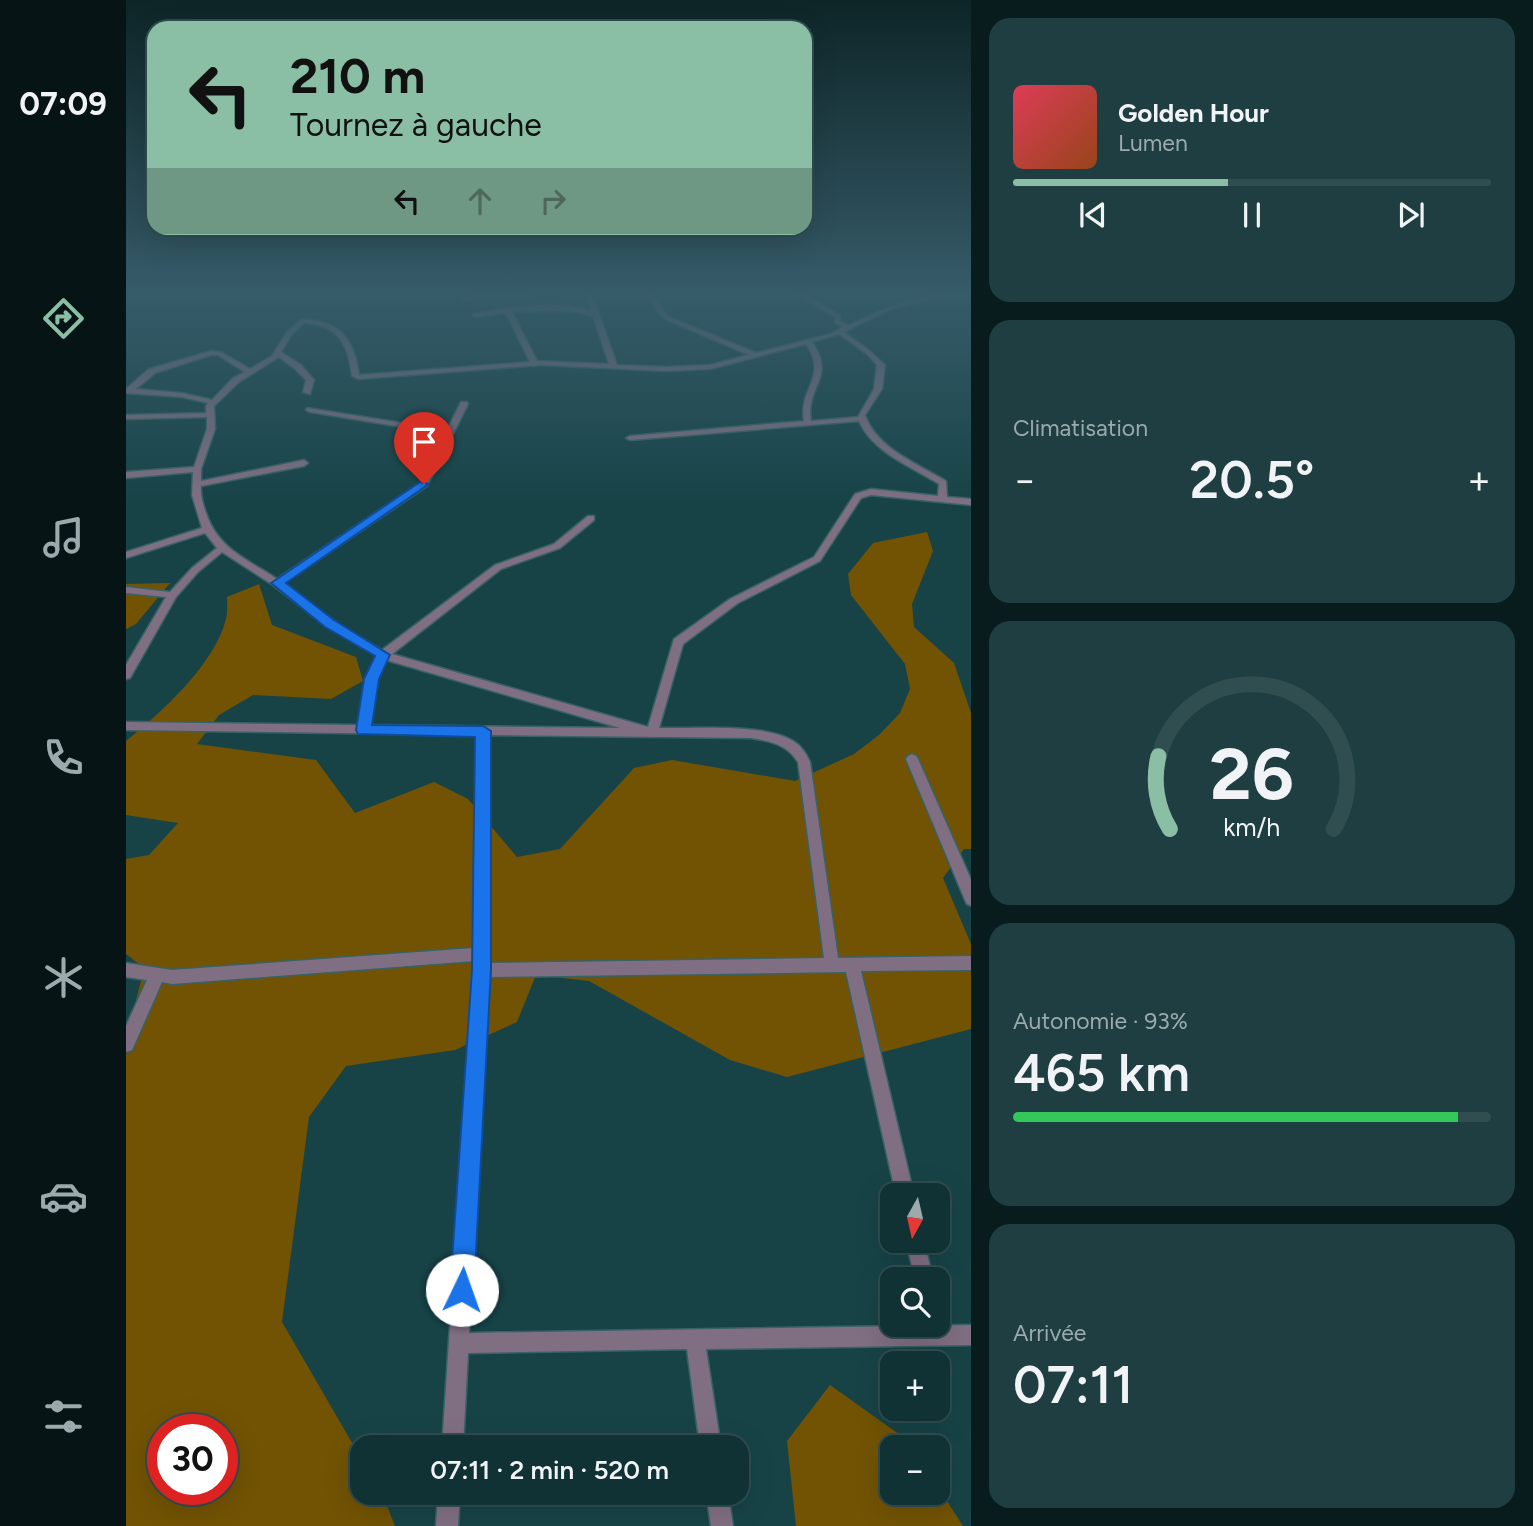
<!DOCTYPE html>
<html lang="fr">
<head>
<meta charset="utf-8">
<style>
  :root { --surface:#113235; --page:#1e3e41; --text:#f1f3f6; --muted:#9caaad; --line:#304d50; --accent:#8abfa5 }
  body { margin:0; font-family:Figtree,sans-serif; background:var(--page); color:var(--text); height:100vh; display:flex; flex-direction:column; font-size:26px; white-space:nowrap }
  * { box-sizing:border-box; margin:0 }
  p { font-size:23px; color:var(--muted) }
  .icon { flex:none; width:38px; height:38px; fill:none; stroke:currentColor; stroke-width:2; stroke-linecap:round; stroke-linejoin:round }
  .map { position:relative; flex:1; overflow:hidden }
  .panel { display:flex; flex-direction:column; gap:18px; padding:18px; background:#091c1d; width:562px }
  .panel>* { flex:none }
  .guide { position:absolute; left:21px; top:21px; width:665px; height:214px; border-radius:21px; box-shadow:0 7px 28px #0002,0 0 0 2px var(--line); background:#8abfa5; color:#111; overflow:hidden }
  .needle { width:46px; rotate:188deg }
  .buttons { position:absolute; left:754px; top:1183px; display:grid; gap:14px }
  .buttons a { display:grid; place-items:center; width:70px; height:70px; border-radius:14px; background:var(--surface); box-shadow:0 7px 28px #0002,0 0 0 2px var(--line); font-size:35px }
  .speed { position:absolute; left:21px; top:1414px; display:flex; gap:14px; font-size:35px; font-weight:700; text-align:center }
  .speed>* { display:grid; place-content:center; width:91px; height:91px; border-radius:50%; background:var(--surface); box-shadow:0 7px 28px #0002,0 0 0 2px var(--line); line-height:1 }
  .speed .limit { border:10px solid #d22; background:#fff; color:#111 }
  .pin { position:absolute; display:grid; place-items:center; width:60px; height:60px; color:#fff; margin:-72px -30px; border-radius:50% 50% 50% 0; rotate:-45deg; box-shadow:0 0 7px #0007 }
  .pin .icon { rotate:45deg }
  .me { position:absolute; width:77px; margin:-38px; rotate:3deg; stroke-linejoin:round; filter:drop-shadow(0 0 5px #0008) }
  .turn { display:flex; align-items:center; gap:24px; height:147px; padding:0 28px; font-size:32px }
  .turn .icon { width:91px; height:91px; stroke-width:2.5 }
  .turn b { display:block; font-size:49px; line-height:60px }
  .lanes { display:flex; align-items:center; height:66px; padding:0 28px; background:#0003; justify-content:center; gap:35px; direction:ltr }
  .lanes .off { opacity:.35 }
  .big { font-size:52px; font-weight:600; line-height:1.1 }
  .panel .tile { flex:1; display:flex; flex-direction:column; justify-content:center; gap:10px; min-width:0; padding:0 24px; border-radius:21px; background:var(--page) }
  .panel .dial { align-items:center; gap:0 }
  .dial svg { height:182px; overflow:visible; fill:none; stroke:var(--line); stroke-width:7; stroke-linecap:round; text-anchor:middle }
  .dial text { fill:var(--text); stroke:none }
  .song { display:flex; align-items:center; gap:21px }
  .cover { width:84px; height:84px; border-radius:10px; background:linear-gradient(135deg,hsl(350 70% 55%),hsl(20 70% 35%)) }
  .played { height:7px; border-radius:4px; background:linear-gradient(90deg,var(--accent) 45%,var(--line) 45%) }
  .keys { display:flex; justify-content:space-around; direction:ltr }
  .heat { display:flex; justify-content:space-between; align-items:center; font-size:38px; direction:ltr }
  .charge { height:10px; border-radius:5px; background:linear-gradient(90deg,#34c759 93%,var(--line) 0) }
  .trip { position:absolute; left:224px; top:1435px; width:399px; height:70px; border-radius:21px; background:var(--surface); box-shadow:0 7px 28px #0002,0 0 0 2px var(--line); font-weight:600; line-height:70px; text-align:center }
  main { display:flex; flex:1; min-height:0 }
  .tab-bar { display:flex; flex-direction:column; width:126px; justify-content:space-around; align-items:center; background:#071415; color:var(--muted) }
  .tab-bar .icon { width:49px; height:49px }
  .tab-bar .selected { color:var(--accent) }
  .tab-bar b { font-size:32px; color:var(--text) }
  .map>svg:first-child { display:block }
</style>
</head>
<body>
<main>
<nav class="tab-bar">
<b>07:09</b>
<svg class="icon selected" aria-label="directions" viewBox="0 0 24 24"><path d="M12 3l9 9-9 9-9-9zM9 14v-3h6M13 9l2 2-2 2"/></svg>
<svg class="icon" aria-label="music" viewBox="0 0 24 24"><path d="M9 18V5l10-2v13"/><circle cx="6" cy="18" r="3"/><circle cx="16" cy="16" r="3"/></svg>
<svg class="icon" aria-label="phone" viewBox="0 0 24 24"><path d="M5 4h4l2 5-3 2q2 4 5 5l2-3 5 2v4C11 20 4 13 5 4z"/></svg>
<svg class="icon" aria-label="climate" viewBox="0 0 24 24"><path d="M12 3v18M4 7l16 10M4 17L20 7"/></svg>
<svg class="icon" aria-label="car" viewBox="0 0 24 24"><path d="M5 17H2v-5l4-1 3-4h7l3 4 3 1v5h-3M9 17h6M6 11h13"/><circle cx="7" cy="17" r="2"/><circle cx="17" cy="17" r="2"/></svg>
<svg class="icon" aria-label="filters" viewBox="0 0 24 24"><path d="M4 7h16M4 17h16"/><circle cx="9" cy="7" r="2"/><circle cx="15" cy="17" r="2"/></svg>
</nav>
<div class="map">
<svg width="846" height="1526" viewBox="0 0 846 1526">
  <rect width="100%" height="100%" fill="#174347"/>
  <path fill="#725304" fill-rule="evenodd" d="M 801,532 L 807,551 L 786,604 L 788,627 L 828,663 L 845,713 L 845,849 L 838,849 L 817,878 L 845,944 L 845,1029 L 661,1077 L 604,1060 L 463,981 L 410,975 L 391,1022 L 329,1050 L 220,1066 L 183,1117 L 156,1322 L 236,1460 L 236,1493 L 256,1493 L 269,1526 L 0,1526 L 0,1042 L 18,968 L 0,954 L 0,859 L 23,855 L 52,823 L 0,815 L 0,741 C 35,713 89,664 100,619 C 102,612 101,603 101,597 L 133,584 L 146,625 L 230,657 L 237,681 L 205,699 L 127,695 L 93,715 L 71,744 L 190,760 L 229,813 L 308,782 L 342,799 L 391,857 L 434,849 L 508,768 L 546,760 L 669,781 L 728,754 L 753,735 L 774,713 L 784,689 L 779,664 L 725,595 L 722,574 L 747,543 ZM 37,1430 L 96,1430 L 96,1489 L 37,1489 Z
    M 44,583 L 10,624 L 0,629 L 0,584 Z
    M 704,1385 L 777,1437 L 784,1447 L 766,1447 L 766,1493 L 812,1493 L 812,1487 L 837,1526 L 670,1526 L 661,1441 Z"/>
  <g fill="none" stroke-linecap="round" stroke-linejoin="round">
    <defs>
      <path id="minor" d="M 393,291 L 424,291 L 338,300 L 335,298 Z
        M 459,291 L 465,291 L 491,365 L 539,367 L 584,365 L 623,355 L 539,319 L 532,312 L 519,291 L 525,291 L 537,310 L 543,317 L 630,353 L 704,334 L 717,327 L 709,323 L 709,317 L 665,291 L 673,291 L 714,315 L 714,321 L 723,325 C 763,306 800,291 846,291 L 846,294 L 824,295 L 768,308 L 718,332 L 745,352 L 759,365 L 756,389 L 739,415 C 750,448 792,464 820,481 L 821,497 L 846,499 L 846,505 L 745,495 L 735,498 L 694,561 L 612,603 L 557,644 L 533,728 C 569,729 638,723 667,741 C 676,746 680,754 684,762 L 712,958 L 846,956 L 846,970 L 735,971 L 788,1195 L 770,1195 L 720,972 L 362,977 L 343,1333 L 846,1325 L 846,1345 L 580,1349 L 595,1447 L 574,1447 L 561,1349 L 342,1353 L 337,1447 L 316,1447 L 348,961 L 46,984 L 36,982 L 6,1050 L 0,1052 L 0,1026 L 21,980 L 0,977 L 0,963 L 46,970 L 348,948 L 351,735 L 0,730 L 0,722 L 232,725 L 239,679 L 251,656 L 200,626 L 147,585 L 96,552 L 72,572 L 50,597 L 4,678 L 0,679 L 0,665 L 40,597 L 0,593 L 0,587 L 44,592 L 66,568 L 91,548 L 79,533 L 0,558 L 0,552 L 76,528 L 66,495 L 67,472 L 0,478 L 0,472 L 68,467 L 81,429 L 81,417 L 0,419 L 0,415 L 80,413 L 80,406 L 82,403 L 56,397 L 0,393 L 0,389 L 23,369 L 85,351 L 95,352 L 124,369 L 146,356 L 161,332 L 176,319 C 214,321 228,338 233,375 L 404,362 L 380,313 L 349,317 L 347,316 L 347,314 C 383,307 430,299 466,311 ZM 411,311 L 445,311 L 467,316 L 483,364 L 411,361 L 386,312 ZM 178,323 C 213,325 222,344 226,376 L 232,379 L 415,365 L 539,371 L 584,369 L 680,344 C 703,377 672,388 678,421 L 504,436 L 500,438 L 504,440 L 733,421 C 746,452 786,467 813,484 L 812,496 L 745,489 L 729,494 L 688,557 L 604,599 L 548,639 L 522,727 L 266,654 L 375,569 L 434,548 L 468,520 L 468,516 L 462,516 L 428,544 L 369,565 L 256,650 L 208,622 L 158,583 L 301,486 L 342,404 L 341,402 L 335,402 L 321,430 L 181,408 L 180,410 L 184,412 L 319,434 L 294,483 L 151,579 C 121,559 92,549 80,513 C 77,504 74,496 75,486 L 178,466 L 182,463 L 178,460 L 75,481 L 75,469 L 89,429 L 88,406 L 113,382 L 153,357 L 169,369 L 180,380 L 177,392 L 184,394 L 188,380 L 175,365 L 155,352 L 166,334 ZM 713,334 L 741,354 L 751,365 L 748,389 L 732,417 L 685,421 C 679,386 711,378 686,342 ZM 85,355 L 92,355 L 119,372 L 107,378 L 86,400 L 56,393 L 10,389 L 29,373 ZM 260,660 L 494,728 L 244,725 L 251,679 ZM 363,735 L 625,738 C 644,741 661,744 672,762 L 698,958 L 362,963 Z
        M 786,754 L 790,756 L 792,759 L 846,882 L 846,906 L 841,904 L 839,900 L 780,759 L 782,756 Z
        M 780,1241 L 798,1241 L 807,1279 L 789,1279 Z
        M 312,1493 L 334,1493 L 332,1526 L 310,1526 Z
        M 580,1493 L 602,1493 L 607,1526 L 585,1526 Z"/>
    </defs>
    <use href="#minor" stroke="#376266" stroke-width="3"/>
    <use href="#minor" fill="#806f82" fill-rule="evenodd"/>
  </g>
  <linearGradient id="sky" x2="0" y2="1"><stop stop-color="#0d2527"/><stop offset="0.58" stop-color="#365b69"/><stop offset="1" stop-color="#365b69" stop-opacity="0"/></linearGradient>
  <rect width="846" height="505" fill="url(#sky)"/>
  <path fill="#1a73e8" stroke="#114b97" stroke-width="2" d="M 294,482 L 303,484 L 160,583 L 208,620 L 264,655 L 253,679 L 246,725 L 357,726 L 365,731 L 365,970 L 348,1290 L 345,1299 L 336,1302 L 327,1299 L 324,1290 L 346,970 L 349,737 L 232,734 L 230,730 L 238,679 L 249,656 L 199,627 L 145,583 Z"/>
</svg>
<div class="buttons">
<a><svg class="needle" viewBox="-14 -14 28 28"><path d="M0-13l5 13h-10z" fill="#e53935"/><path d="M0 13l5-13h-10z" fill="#9caaad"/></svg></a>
<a><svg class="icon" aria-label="search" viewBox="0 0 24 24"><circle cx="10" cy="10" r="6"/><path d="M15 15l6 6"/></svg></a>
<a>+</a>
<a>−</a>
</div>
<div class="speed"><div class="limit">30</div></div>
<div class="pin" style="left:298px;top:484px;background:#d93025"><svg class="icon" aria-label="arrive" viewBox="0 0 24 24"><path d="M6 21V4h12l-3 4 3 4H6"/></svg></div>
<svg class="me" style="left:336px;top:1290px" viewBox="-20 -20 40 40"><circle r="19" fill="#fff"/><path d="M0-13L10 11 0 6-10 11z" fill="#1a73e8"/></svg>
<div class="trip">07:11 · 2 min · 520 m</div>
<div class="guide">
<div class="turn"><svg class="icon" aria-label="left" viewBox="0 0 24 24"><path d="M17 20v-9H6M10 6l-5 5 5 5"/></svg><div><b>210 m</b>Tournez à gauche</div></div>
<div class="lanes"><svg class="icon" aria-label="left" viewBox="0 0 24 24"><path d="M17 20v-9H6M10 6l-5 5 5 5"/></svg><svg class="icon off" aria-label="ahead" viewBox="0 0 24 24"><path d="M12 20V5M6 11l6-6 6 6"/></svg><svg class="icon off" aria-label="right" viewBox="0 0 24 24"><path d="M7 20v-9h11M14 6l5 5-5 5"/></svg></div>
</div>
</div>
<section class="panel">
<div class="tile">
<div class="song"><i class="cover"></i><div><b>Golden Hour</b><p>Lumen</p></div></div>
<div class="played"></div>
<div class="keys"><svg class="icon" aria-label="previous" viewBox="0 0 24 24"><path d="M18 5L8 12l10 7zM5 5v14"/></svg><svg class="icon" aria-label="pause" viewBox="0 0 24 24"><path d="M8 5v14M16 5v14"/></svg><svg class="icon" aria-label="next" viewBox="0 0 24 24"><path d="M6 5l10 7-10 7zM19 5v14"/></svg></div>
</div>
<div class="tile"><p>Climatisation</p>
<div class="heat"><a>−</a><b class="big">20.5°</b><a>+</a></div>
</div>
<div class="tile dial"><svg viewBox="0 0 100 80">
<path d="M14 69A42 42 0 1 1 86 69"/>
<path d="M14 69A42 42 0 0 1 9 37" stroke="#8abfa5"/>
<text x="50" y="56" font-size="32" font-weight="700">26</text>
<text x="50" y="72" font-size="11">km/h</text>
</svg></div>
<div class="tile"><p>Autonomie · 93%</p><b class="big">465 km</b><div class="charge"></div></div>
<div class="tile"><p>Arrivée</p><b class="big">07:11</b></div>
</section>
</main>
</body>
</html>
